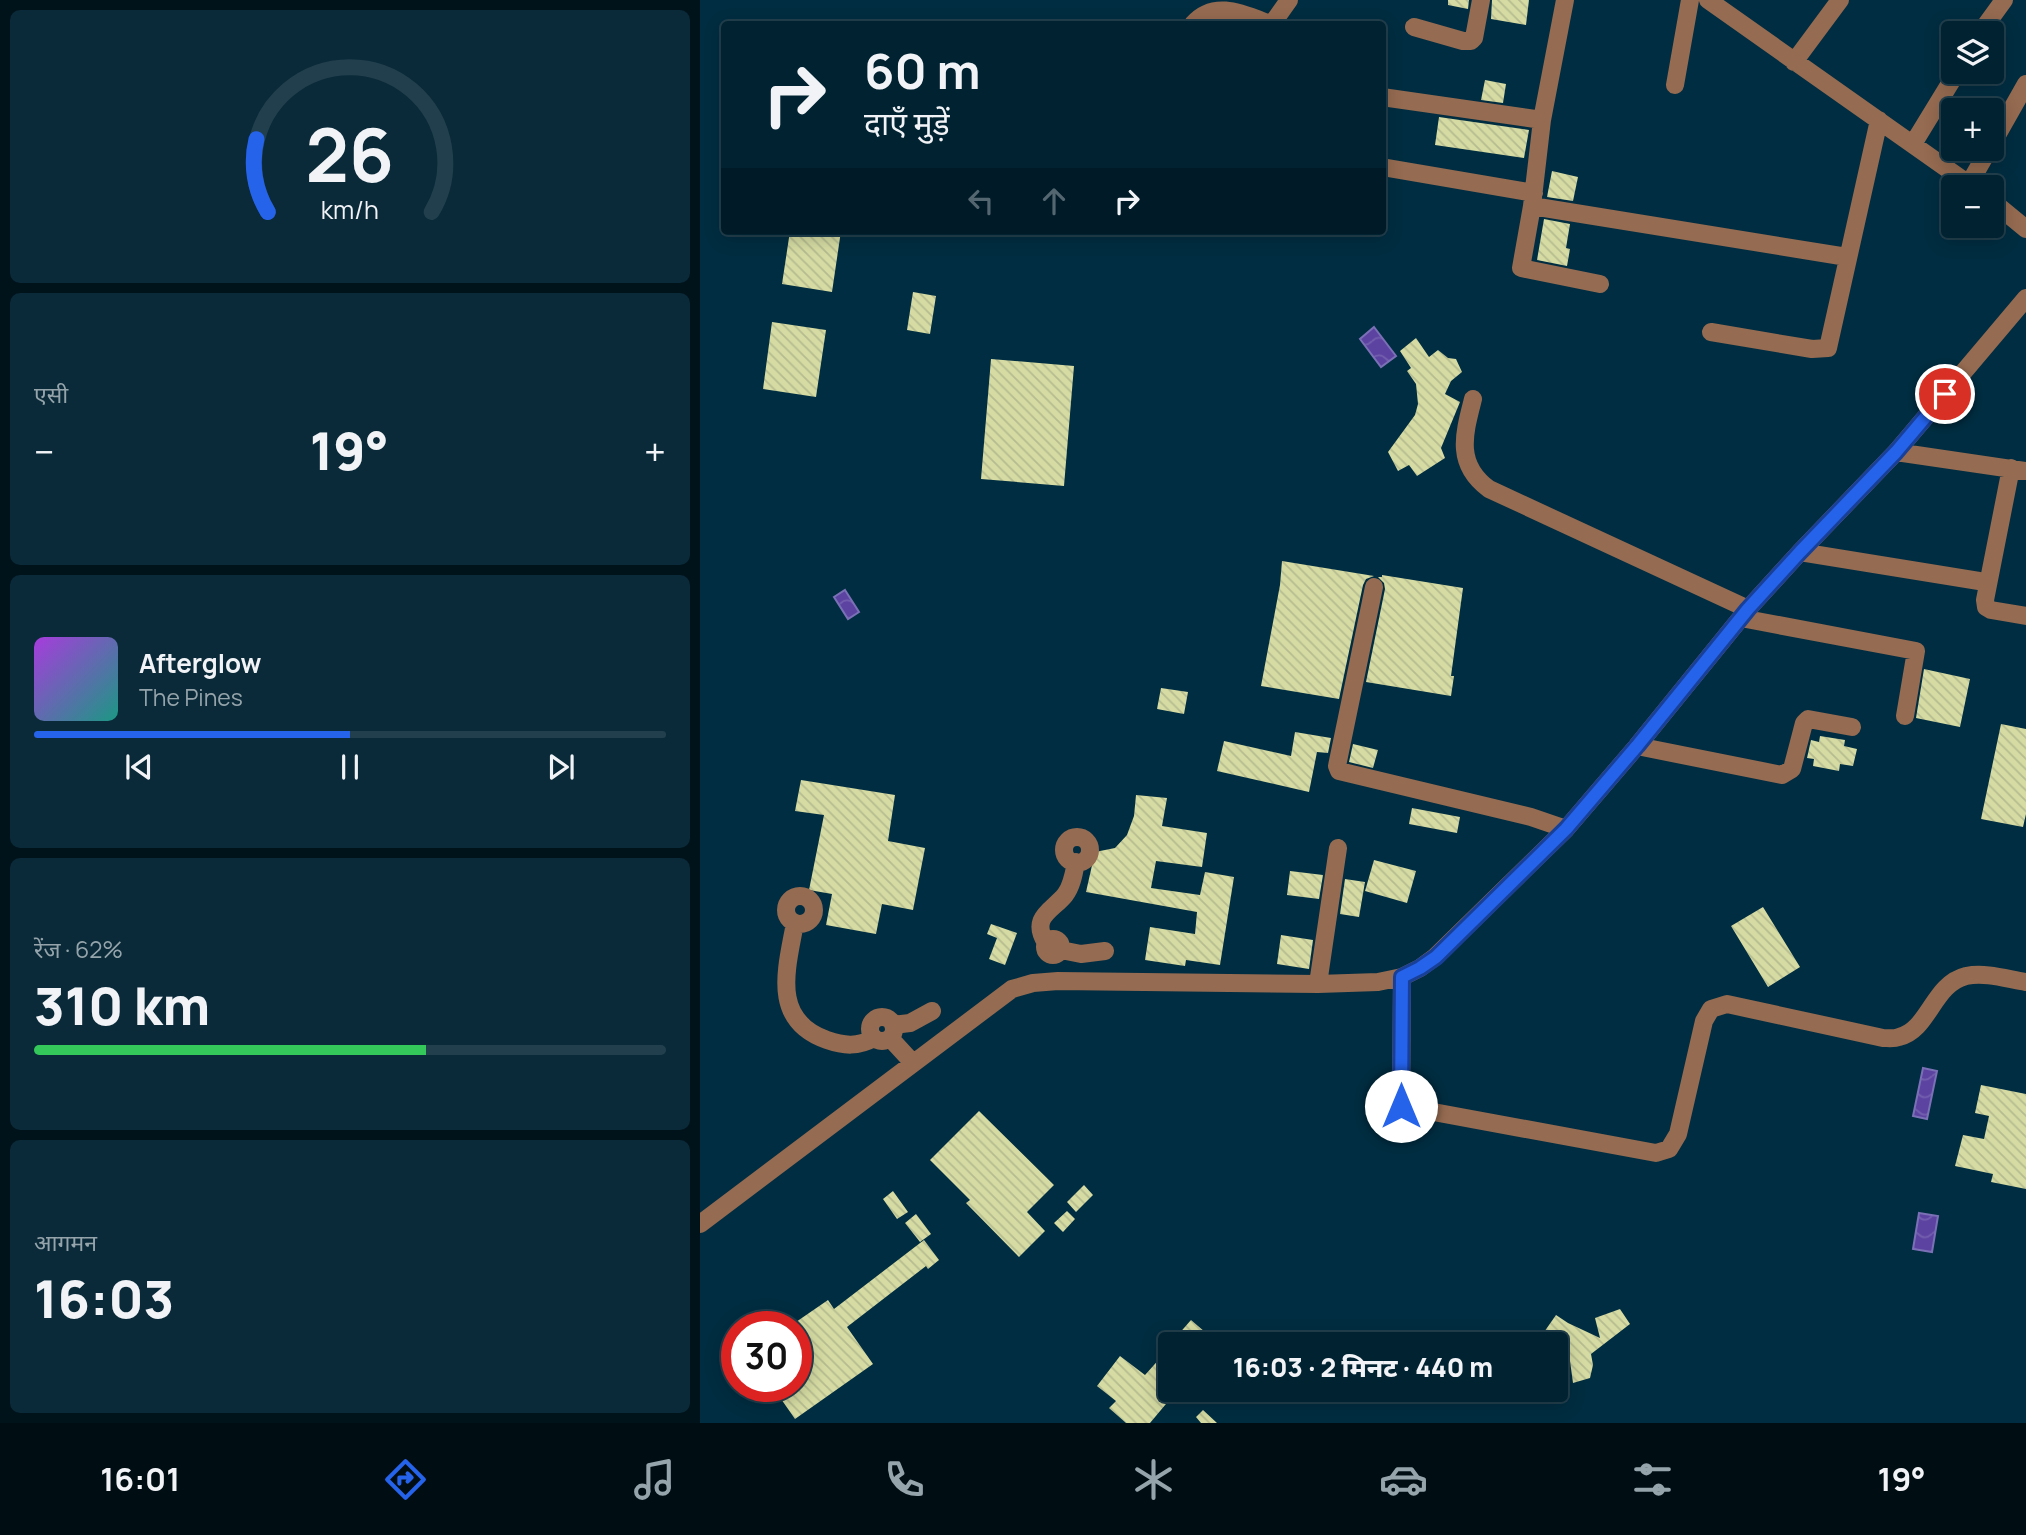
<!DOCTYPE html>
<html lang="hi">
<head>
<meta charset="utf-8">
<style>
  :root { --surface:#002231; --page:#0a2a39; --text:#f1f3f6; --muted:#95a4ab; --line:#223f4d; --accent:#2563eb }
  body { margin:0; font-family:Manrope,"Noto Sans Devanagari",sans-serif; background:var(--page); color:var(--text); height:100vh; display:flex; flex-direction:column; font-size:26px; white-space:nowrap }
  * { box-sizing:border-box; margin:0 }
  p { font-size:23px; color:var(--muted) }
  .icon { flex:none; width:38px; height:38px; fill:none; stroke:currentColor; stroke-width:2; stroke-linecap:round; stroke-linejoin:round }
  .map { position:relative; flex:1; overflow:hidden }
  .side { display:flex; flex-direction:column; gap:10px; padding:10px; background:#00131b; width:700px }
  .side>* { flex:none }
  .guide { position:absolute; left:21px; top:21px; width:665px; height:214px; border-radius:7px; box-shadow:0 4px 18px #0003,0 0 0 2px var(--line); background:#002231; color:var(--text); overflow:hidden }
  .controls { position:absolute; left:1241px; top:21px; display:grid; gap:14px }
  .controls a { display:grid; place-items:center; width:63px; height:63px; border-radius:7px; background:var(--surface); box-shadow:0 4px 18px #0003,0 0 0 2px var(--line); font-size:35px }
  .speed { position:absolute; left:21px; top:1311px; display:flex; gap:14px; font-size:35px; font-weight:700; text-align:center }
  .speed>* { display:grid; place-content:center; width:91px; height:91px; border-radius:50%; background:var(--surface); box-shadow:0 4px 18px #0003,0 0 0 2px var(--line); line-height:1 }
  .speed .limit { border:10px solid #d22; background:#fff; color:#111 }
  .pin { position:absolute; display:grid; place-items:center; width:60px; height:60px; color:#fff; margin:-30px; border:4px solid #fff; border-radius:50%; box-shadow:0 2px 7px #0007 }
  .me { position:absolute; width:77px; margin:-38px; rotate:0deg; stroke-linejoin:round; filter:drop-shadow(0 0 5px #0008) }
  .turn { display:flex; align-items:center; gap:24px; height:147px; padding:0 28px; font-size:32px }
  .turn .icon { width:91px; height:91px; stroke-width:2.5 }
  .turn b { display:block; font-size:49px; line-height:60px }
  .lanes { display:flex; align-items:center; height:66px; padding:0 28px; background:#0003; justify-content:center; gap:35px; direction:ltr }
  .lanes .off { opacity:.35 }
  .big { font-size:52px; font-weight:800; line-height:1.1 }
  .side .card { flex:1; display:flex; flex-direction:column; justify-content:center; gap:10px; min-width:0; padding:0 24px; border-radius:10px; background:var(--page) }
  .side .dial { align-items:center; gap:0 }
  .dial svg { height:182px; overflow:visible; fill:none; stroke:var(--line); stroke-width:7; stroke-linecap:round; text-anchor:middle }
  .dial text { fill:var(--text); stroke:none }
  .song { display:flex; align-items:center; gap:21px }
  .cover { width:84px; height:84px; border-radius:10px; background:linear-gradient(135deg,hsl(280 70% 55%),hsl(170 70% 35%)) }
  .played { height:7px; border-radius:4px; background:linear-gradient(90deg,var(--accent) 50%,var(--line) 50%) }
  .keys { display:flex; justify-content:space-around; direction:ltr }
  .heat { display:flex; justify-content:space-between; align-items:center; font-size:38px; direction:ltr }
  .charge { height:10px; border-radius:5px; background:linear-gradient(90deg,#34c759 62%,var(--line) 0) }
  .trip { position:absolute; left:458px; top:1332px; width:410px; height:70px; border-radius:7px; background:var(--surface); box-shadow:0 4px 18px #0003,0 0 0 2px var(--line); font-weight:800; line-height:70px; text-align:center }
  .tab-bar { display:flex; height:112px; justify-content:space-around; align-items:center; background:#000e14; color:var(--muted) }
  .tab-bar .icon { width:49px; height:49px }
  .tab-bar .current { color:var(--accent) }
  .tab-bar b { font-size:32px; color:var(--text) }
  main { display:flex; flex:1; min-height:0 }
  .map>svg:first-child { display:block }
</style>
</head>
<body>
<main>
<section class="side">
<div class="card dial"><svg viewBox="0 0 100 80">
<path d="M14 69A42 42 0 1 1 86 69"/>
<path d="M14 69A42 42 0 0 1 9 37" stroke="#2563eb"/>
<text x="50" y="56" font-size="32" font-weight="700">26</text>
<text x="50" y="72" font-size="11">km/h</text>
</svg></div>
<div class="card"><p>एसी</p>
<div class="heat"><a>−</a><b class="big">19°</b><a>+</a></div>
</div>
<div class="card">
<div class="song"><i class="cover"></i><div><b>Afterglow</b><p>The Pines</p></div></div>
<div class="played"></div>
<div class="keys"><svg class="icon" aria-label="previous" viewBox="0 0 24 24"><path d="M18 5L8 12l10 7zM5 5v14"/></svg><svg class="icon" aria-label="pause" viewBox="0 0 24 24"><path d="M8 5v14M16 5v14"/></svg><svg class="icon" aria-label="next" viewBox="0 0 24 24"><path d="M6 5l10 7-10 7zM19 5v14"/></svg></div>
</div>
<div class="card"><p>रेंज · 62%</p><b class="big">310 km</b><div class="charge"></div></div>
<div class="card"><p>आगमन</p><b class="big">16:03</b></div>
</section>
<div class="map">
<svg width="1326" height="1423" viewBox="0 0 1326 1423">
  <defs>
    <pattern id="water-waves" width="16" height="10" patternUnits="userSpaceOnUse" patternTransform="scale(1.75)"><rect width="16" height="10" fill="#5d43a1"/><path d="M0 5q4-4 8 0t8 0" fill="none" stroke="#725eae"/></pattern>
    <pattern id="building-back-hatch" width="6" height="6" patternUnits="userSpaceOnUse" patternTransform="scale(1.75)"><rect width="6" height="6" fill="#d5dba2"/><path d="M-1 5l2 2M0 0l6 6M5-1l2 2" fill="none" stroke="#b6bc90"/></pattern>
  </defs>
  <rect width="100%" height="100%" fill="#002d41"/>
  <path fill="url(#water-waves)" stroke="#7a70b6" stroke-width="2" d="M 674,327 L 696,356 L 681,367 L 660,339 Z
    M 145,590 L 159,612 L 148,619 L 134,597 Z
    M 1223,1068 L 1237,1071 L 1227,1119 L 1213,1116 Z
    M 1219,1213 L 1238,1216 L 1232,1252 L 1213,1249 Z"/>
  <path fill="url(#building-back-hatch)" d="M 748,0 L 769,0 L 768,9 L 748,5 Z
    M 792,0 L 829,0 L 826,25 L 791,19 Z
    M 785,80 L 806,84 L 803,103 L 781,100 Z
    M 739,117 L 829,130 L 824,158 L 735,145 Z
    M 852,171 L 878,177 L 873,201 L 847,197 Z
    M 844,219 L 870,224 L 866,248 L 870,249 L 867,266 L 837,260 Z
    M 90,231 L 141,231 L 132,292 L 82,284 Z
    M 213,292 L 236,296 L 230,334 L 207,330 Z
    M 72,322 L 126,330 L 116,397 L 63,389 Z
    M 716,338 L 729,357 L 738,350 L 748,358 L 756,359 L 762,372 L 751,381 L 745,394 L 760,402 L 741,448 L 745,458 L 717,476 L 709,465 L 698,471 L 688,452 L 715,415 L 718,404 L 716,384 L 707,371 L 711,368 L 700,351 Z
    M 291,359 L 374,366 L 364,486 L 281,479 Z
    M 582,561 L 674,576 L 666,579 L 663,585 L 639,699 L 561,686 L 580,585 Z
    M 682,575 L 763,588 L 751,676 L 754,676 L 751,696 L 666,682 L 685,589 L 684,583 L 678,577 L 682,577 Z
    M 1224,669 L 1270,679 L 1260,727 L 1216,718 Z
    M 461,688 L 488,692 L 484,714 L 457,709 Z
    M 1301,724 L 1326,729 L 1326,814 L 1323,827 L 1281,819 Z
    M 595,732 L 631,738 L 628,753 L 617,752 L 609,792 L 517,771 L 524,741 L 591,756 Z
    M 1120,736 L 1145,740 L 1144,746 L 1157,749 L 1153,766 L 1140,764 L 1139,771 L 1113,766 L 1114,759 L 1107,758 L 1111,740 L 1119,742 Z
    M 653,744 L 678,750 L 673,768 L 649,762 Z
    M 101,780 L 195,795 L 188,841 L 225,848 L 213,910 L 182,904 L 176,934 L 126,925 L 132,894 L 109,890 L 124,815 L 95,811 Z
    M 436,795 L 467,798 L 462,826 L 507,833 L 502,867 L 456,861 L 451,888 L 500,895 L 505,872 L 534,877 L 520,965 L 486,960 L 485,966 L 445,960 L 450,927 L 495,934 L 497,912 L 386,892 L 395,852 L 415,848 L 427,835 L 434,816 Z
    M 712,808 L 760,817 L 757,833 L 709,824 Z
    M 674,860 L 716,871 L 707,903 L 665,891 Z
    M 590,871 L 623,875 L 619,899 L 587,895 Z
    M 645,879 L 665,882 L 659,917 L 640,914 Z
    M 1063,907 L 1100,967 L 1068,987 L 1031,926 Z
    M 291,924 L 317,933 L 305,965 L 289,959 L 297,938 L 287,934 Z
    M 581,935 L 613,940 L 609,969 L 577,964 Z
    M 1281,1085 L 1326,1094 L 1326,1189 L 1291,1182 L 1293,1174 L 1255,1166 L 1263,1135 L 1284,1139 L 1289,1116 L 1275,1113 Z
    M 279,1111 L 354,1185 L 327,1212 L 345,1231 L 319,1257 L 266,1203 L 270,1200 L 230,1160 Z
    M 384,1185 L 393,1195 L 376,1212 L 367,1202 Z
    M 193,1191 L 208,1212 L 197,1219 L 183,1199 Z
    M 367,1211 L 375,1219 L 363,1232 L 354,1223 Z
    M 216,1214 L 231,1234 L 220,1242 L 205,1223 Z
    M 224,1240 L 239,1260 L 228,1269 L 226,1266 L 147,1327 L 173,1364 L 95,1419 L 72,1386 L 96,1386 L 96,1322 L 128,1300 L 134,1309 Z
    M 920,1309 L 930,1324 L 891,1354 L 893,1365 L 890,1378 L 873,1383 L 870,1361 L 856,1347 L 856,1344 L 852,1344 L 842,1335 L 856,1315 L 868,1323 L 900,1338 L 895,1318 Z
    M 491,1320 L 505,1332 L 499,1338 L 507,1344 L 470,1344 Z
    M 471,1346 L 471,1398 L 450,1423 L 426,1423 L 409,1408 L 416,1401 L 397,1386 L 420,1356 L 445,1375 Z
    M 503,1410 L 517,1423 L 501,1423 L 496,1417 Z"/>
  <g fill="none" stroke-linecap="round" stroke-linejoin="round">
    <path stroke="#956b51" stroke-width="18" d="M 865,0 L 842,120 L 832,206 L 821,268 L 900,284
      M 1008,0 L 1273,187
      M 493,24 C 514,0 541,13 570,24
      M 572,24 L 589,0
      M 714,27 L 763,41 L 771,41 L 774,38 L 781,0
      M 1280,33 L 1304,0
      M 1094,62 L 1140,0
      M 975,85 L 990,0
      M 682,97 L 842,120
      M 1213,144 L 1257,72
      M 1292,144 L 1326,84
      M 682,167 L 834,193
      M 1269,184 L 1289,149
      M 1292,201 L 1326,229
      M 832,206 L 1147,257
      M 1011,332 L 1112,349 L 1128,348 L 1179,120
      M 773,399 C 764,434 755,464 789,489 L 1048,609
      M 1196,452 L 1326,471
      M 1311,468 L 1285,600 L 1286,607 L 1291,610 L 1326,616
      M 1100,552 L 1279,581
      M 674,587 L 637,766 L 639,771 L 831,817 L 866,829
      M 1041,618 L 1216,651 L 1205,716
      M 937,746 L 1082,775 L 1092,769 L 1104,723 L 1108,719 L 1152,727
      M364 850a13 13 0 1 1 26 0a13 13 0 1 1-26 0Z
      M86 910a14 14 0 1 1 28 0a14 14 0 1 1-28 0Z
      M 95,923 C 87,968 70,1020 127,1040 C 144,1046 158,1047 174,1038
      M345 947a8 8 0 1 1 16 0a8 8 0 1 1-16 0Z
      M 346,943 C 330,917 352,911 365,895 C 372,886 374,873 376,862
      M 361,950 L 381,954 L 405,951
      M 702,977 L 701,1106 L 956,1153 L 969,1149 L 978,1134 L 1004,1021 L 1011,1009 L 1027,1004 L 1183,1038 C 1188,1038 1194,1039 1199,1037 C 1229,1030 1233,984 1266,976 C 1286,972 1307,979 1326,982
      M 618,984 L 638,848
      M170 1029a12 12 0 1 1 24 0a12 12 0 1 1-24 0Z
      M 193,1025 L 210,1023 L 232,1011
      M 190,1038 L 213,1063
      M 0,1224 L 312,989 L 333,983 L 358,981 L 618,984 L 678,982 L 702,977 L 720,968 L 735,957 L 866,829 L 937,746 L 1048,609 L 1100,552 L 1196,452 L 1326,298"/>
  </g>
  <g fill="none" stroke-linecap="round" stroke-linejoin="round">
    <defs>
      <path id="route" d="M 701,1106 L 702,977 L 720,968 L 736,957 L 866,829 L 937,746 L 1048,609 L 1100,552 L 1196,452 L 1245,394"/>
    </defs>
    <use href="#route" stroke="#184099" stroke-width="18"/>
    <use href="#route" stroke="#2563eb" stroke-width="12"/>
  </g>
</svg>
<div class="controls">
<a><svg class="icon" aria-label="layers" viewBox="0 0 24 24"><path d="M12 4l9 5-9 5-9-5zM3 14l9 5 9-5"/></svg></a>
<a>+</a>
<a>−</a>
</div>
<div class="speed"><div class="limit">30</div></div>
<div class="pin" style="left:1245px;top:394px;background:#d93025"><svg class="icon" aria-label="arrive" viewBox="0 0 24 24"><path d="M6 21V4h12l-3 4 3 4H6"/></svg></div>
<svg class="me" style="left:701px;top:1106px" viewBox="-20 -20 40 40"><circle r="19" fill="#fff"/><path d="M0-13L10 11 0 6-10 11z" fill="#2563eb"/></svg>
<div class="trip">16:03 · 2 मिनट · 440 m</div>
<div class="guide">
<div class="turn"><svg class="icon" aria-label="right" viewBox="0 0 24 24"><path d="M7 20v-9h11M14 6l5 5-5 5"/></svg><div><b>60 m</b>दाएँ मुड़ें</div></div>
<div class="lanes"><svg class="icon off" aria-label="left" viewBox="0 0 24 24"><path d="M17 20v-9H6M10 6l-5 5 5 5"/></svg><svg class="icon off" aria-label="ahead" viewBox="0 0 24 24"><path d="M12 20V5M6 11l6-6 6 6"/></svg><svg class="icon" aria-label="right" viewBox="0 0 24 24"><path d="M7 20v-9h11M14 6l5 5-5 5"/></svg></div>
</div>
</div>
</main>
<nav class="tab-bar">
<b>16:01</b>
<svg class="icon current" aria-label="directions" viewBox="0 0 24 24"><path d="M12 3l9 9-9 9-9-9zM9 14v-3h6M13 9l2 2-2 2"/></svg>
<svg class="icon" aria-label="music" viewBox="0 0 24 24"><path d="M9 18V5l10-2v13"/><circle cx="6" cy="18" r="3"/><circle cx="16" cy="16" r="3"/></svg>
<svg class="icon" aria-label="phone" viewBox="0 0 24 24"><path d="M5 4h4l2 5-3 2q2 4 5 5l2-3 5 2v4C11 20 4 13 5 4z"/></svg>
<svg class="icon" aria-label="climate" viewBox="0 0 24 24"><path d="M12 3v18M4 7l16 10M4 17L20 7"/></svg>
<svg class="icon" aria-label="car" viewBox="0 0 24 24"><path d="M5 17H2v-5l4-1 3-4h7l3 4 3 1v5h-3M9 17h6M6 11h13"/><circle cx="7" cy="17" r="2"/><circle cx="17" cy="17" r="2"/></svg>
<svg class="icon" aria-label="filters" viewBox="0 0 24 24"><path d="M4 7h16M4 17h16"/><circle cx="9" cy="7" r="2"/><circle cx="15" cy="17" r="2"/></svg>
<b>19°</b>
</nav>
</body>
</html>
